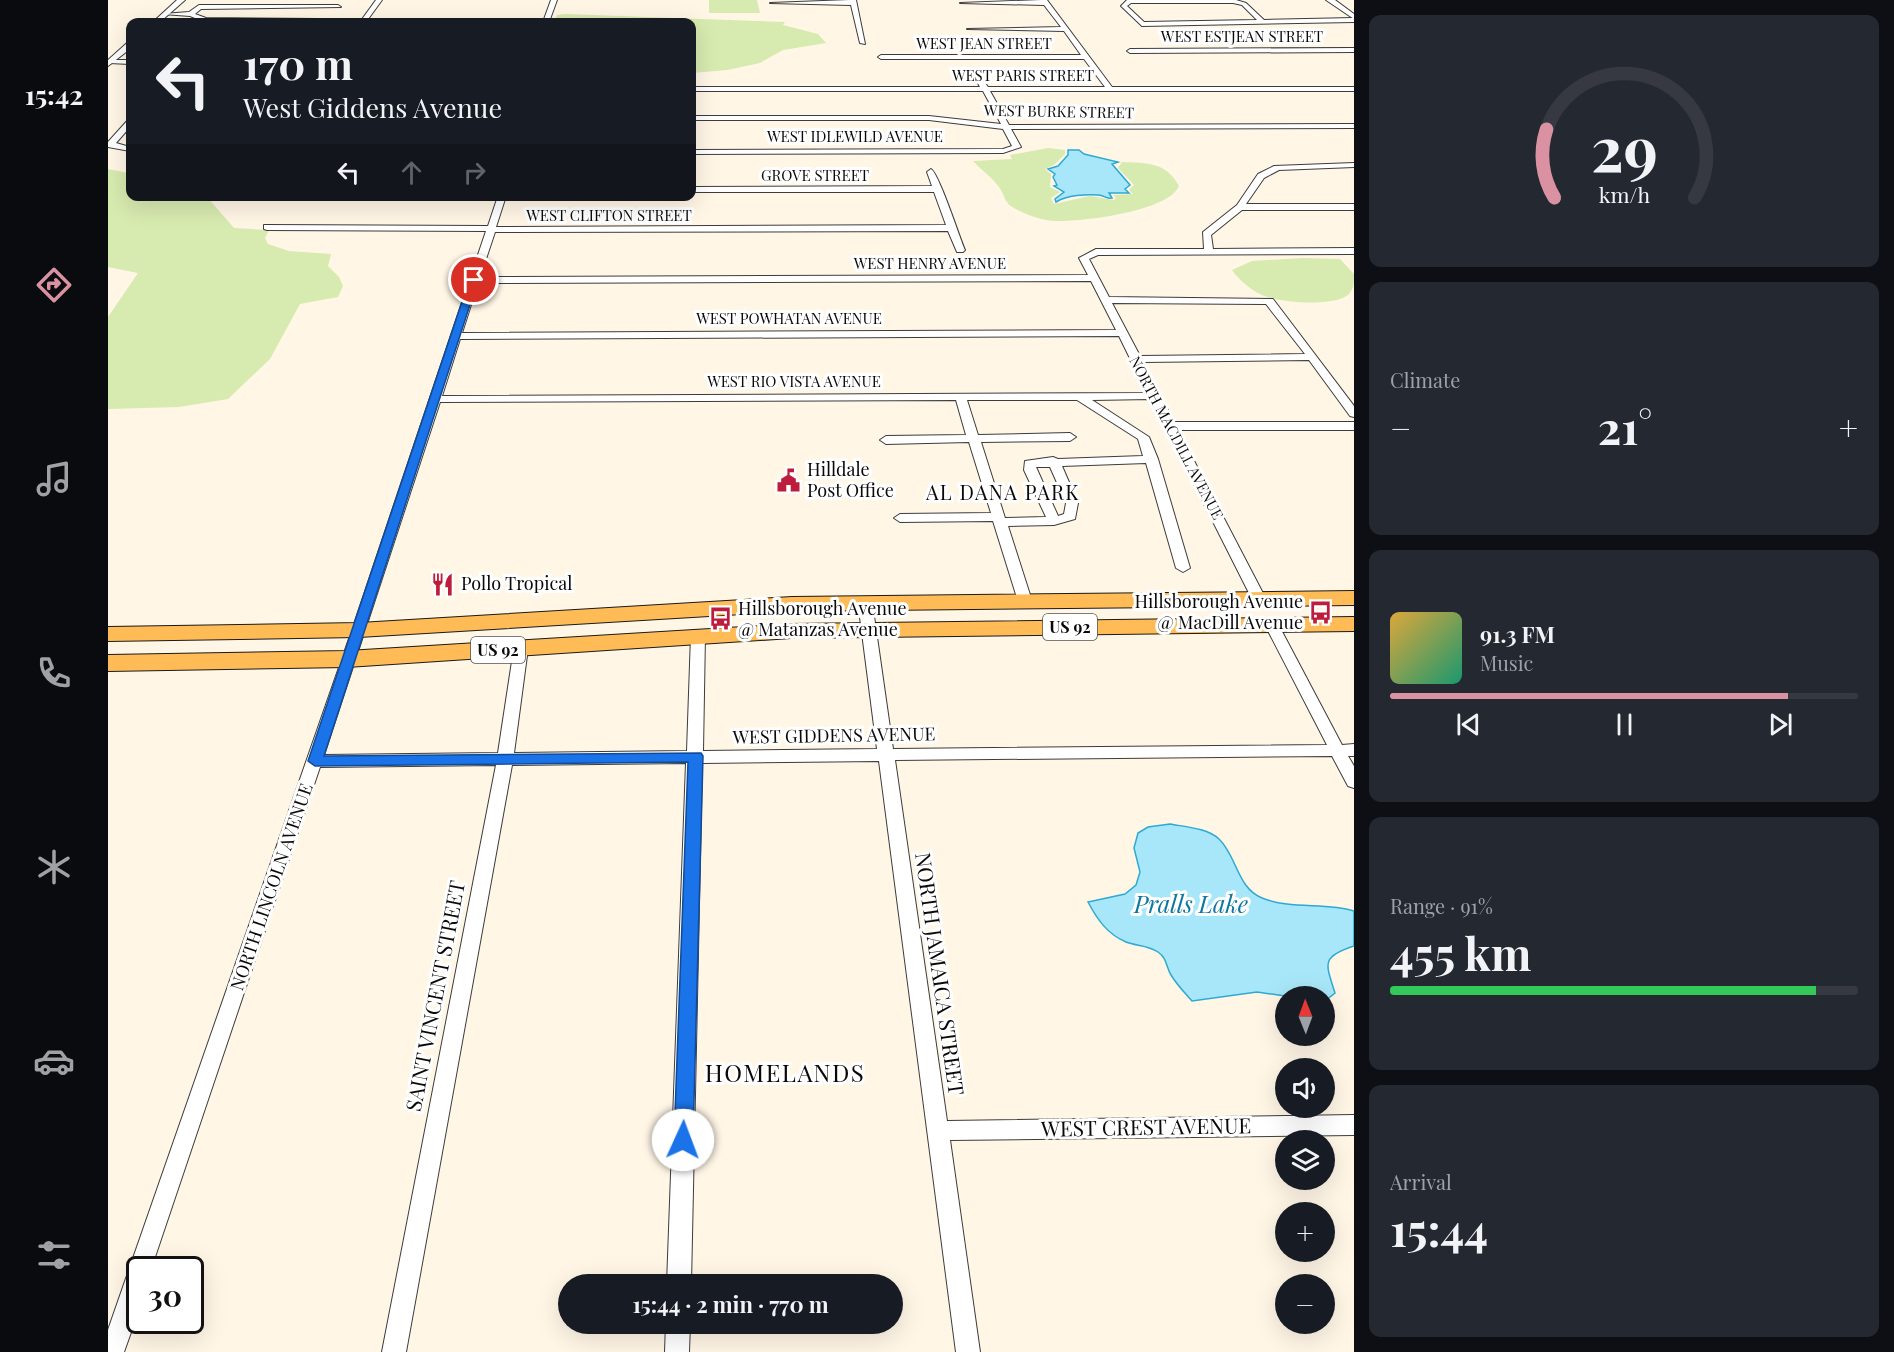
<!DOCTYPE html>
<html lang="en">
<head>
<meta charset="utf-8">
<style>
  :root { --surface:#171b24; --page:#242831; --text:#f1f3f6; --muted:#9ea1a6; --line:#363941; --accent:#da92a3 }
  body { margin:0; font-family:"Playfair Display",serif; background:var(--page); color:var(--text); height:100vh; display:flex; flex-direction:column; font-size:22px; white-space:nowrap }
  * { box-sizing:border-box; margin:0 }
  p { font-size:20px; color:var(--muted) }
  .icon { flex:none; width:33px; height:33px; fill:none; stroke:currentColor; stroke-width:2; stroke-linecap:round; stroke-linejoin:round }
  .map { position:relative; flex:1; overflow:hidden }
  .drawer { display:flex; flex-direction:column; gap:15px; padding:15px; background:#0d0f14; width:540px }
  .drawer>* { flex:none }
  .hud { position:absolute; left:18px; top:18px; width:570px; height:183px; border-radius:12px; box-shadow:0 6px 24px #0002; background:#171b24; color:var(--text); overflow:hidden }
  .needle { width:39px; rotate:359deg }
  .fabs { position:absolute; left:1167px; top:986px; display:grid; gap:12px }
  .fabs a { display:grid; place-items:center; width:60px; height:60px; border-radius:50%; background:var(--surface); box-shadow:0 6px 24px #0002; font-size:30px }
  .speed { position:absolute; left:18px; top:1256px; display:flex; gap:12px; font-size:30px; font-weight:700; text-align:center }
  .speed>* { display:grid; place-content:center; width:78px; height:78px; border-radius:50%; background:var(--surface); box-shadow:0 6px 24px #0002; line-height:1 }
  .speed .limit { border:3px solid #111; border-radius:9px; background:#fff; color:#111 }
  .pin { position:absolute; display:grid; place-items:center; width:51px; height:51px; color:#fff; margin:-26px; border:3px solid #fff; border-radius:50%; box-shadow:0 2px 6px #0007 }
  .me { position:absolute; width:66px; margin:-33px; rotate:2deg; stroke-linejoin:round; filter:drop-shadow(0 0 4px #0008) }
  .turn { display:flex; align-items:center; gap:21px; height:126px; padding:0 18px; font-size:27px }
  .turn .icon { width:78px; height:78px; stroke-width:2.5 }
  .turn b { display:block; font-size:42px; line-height:51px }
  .lanes { display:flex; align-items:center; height:57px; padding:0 18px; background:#0003; justify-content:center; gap:30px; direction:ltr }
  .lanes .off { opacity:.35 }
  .big { font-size:45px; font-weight:700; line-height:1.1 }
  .drawer .tile { flex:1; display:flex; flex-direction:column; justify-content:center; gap:9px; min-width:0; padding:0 21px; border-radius:12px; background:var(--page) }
  .drawer .dial { align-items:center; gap:0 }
  .dial svg { height:156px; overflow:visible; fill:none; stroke:var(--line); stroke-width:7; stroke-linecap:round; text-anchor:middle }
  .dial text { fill:var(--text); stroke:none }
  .song { display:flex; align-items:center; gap:18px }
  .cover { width:72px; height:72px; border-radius:9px; background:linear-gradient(135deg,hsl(40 70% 55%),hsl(160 70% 35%)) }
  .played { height:6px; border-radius:3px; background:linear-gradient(90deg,var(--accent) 85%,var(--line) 85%) }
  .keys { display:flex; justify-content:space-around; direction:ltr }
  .heat { display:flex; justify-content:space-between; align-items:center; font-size:33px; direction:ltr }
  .charge { height:9px; border-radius:4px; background:linear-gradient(90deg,#34c759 91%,var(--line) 0) }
  .trip { position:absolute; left:450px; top:1274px; width:345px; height:60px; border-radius:30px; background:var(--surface); box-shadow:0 6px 24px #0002; font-weight:700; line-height:60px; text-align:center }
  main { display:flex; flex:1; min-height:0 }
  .dock { display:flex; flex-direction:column; width:108px; justify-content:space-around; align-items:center; background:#090b0e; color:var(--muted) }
  .dock .icon { width:42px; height:42px }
  .dock .current { color:var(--accent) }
  .dock b { font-size:27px; color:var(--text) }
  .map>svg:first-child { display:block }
</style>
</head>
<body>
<main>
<nav class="dock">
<b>15:42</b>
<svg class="icon current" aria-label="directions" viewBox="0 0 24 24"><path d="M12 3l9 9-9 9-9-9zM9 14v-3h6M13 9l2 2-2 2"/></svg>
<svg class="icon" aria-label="music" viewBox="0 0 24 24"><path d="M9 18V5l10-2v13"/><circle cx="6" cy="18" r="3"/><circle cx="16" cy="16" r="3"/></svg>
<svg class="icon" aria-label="phone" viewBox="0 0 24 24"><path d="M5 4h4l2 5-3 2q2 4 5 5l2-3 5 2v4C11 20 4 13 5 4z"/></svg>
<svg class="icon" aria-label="climate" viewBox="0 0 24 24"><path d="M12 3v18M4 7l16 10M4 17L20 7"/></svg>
<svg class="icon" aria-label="car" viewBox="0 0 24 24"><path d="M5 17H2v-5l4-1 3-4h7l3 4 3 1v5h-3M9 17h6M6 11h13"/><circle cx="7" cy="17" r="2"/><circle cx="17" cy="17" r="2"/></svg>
<svg class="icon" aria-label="filters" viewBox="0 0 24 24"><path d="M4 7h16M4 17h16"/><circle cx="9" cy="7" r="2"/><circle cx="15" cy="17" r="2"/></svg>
</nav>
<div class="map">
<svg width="1246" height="1352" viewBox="0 0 1246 1352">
  <rect width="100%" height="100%" fill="#fff6e6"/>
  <path fill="#d7eaaf" d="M 601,0 L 649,0 L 652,13 L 601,13 Z
    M 457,14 L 677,22 L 675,25 L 710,34 L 718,43 L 675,50 L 652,63 L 619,70 L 584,73 L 584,22 L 446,22 L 449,15 Z
    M 940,148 L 957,150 L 957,154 L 946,165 L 937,169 L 943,174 L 942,187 L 952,192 L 943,198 L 946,204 L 982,196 L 1006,200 L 1008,198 L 1005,195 L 1025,194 L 1021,190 L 1026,185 L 1010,168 L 1014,162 C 1039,163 1058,162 1071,186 C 1060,212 972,222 946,221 C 934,220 916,214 906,208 C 896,203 897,195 891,187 C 884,177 873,170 865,161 L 904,159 L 902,155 Z
    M 0,169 L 20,173 L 22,196 L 99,197 L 126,228 L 161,230 L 157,238 L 160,244 L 181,251 L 223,254 L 220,266 L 231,277 L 235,286 L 230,297 L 192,304 L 162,359 L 120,399 L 71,407 L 0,409 L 0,317 L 30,273 L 0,267 Z
    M 1195,258 L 1232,259 L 1246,274 C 1246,282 1246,289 1240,295 C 1225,307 1168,303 1152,294 C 1143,290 1129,278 1124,270 L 1144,261 Z"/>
  <path fill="#a8e7f9" stroke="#2caad3" stroke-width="1.5" d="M 960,150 L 971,150 L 976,154 L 1010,162 L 1004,164 L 1022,185 L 1017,189 L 1021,193 L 1001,193 L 1004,198 C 997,199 998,196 991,195 C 978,194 959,195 948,202 L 947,199 L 956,192 L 946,186 L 949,185 L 945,177 L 947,174 L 940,169 L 950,166 L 960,155 Z
    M 1062,824 C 1078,827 1099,828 1111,839 C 1129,856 1129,888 1154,898 C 1184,910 1217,902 1246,911 L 1246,946 C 1212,957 1218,964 1227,993 L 1217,1001 L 1216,996 L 1177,996 L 1149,992 L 1084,1001 C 1077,993 1069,985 1063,975 C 1058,967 1059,958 1050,952 C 1040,945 1028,946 1018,942 C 999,934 989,919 980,902 L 1017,894 L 1028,885 L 1032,872 L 1026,848 L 1030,833 L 1040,827 Z"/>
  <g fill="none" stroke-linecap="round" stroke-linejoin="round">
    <defs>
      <path id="minor" d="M 268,0 L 274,0 L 258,22 L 252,22 Z
        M 443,0 L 449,0 L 441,22 L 435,22 Z
        M 742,0 L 748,0 L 757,44 L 752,43 L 743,5 L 662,3 Z
        M 933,0 L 939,0 L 1004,87 L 1246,87 L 1246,91 L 882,91 L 901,125 L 1246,124 L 1246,128 L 903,129 L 913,147 L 895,153 L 584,154 L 584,150 L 895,149 L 904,146 L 895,129 L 821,120 L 584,120 L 584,116 L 821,116 L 893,124 L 875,91 L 584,91 L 584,87 L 872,87 L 864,72 L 868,70 L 880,87 L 997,87 L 976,59 L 773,59 L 770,57 L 773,55 L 973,55 L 956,31 L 859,29 L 953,27 L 936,5 L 852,3 Z
        M 1019,0 L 1128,0 L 1138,3 L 1156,20 L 1246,18 L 1246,22 L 1034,26 L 1013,6 ZM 1023,3 L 1125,3 L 1134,5 L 1149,20 L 1036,22 L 1019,6 Z
        M 91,5 L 230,5 L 233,7 L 93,9 L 87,14 L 98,18 L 210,19 L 208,22 L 97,22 L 82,16 L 55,14 L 81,12 Z
        M 1246,48 L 1246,52 L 1022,53 L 1019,51 L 1022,49 Z
        M 3,60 L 22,60 L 22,64 L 1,63 Z
        M 19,121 L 22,121 L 22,127 L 8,143 L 22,147 L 22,151 L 0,147 L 0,142 Z
        M 1246,163 L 1246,167 L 1171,170 L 1156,178 L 1138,204 L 1246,204 L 1246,210 L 1134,210 L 1103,235 L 1105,249 L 1246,248 L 1246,254 L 990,255 L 981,259 L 1001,297 L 1165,299 L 1246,406 L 1246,417 L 1242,416 L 1201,360 L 1035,362 L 1066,422 L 1246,422 L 1246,430 L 1070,430 L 1158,599 L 1156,602 L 1151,603 L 1144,599 L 1043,399 L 984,400 L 1041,437 L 1050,459 L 1082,568 L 1075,572 L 1068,568 L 1038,463 L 954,466 L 970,503 L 967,519 L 946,525 L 900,526 L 924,601 L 917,605 L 910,601 L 885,521 L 792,522 L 786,518 L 792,514 L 883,513 L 861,442 L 778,444 L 772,440 L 778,436 L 858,435 L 848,400 L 332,402 L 216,755 L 390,753 L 406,648 L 413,643 L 420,648 L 406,753 L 579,751 L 583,635 L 590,630 L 597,635 L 595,751 L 769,749 L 750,602 L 757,598 L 764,602 L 785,749 L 1219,745 L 1157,625 L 1159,622 L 1169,622 L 1234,745 L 1246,744 L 1246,756 L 1240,756 L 1246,766 L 1246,788 L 1240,786 L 1224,756 L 787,760 L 839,1121 L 1246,1115 L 1246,1135 L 842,1140 L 872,1352 L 848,1352 L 771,761 L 594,763 L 583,1284 L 559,1284 L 578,763 L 404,765 L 298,1352 L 274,1352 L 388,765 L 212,767 L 43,1269 L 32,1269 L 32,1307 L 16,1352 L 0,1352 L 0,1330 L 244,630 L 378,231 L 159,230 L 156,229 L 156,225 L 380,226 L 390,196 L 398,196 L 388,227 L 838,225 L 826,192 L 584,192 L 584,187 L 824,186 L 819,172 L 823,169 C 831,174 851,236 857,250 L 855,252 L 849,252 L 840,231 L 387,232 L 372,277 L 980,275 L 971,258 L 988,249 L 1096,249 L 1095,232 L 1129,205 L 1150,174 L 1166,166 ZM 983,281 L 1008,330 L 354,333 L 370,283 ZM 1004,303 L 1158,304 L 1197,354 L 1032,356 ZM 1011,336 L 1039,393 L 334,396 L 352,339 ZM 859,400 L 969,400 L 1030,439 L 1035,456 L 950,459 L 945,457 L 917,461 L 916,470 L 938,517 L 897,518 L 873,442 L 962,441 L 968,437 L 962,433 L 870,435 ZM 928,467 L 942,467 L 958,503 L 956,514 L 950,516 Z
        M 558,1323 L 582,1323 L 581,1352 L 557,1352 Z"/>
      <path id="tertiary" d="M 69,0 L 77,0 L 52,22 L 45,22 Z
        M 1218,0 L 1227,0 L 1246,14 L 1246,19 Z
        M 19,43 L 22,43 L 22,49 L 0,66 L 0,60 Z"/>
      <path id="primary" d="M 1246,591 L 1246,605 L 684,611 L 251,637 L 0,641 L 0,627 L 251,623 L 684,597 Z
        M 1246,617 L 1246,631 L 683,638 L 239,667 L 0,671 L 0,655 L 239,651 L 683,624 Z"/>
    </defs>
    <use href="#minor" stroke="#3c3c3c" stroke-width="2"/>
    <use href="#tertiary" stroke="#3c3c3c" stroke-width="2"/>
    <use href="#primary" stroke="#1a1a1a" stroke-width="2"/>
    <use href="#minor" fill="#fff" fill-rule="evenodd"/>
    <use href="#tertiary" fill="#fff" fill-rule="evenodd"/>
    <use href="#primary" fill="#ffbc56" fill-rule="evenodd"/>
  </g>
  <path fill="#1a73e8" stroke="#114b97" stroke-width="1.5" d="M 362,278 L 370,280 L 216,756 L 593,753 L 595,756 L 585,1140 L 582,1146 L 575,1149 L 569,1146 L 566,1140 L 580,762 L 207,766 L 200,761 Z"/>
  <defs>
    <symbol id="civic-bare" viewBox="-9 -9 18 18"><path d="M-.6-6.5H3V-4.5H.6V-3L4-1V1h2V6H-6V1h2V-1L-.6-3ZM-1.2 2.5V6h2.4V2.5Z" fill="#be1c3d" stroke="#fff" stroke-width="2.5" paint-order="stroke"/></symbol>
    <symbol id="restaurant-bare" viewBox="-9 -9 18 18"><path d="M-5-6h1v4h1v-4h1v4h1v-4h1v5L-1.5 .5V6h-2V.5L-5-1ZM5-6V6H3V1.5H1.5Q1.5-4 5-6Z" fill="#be1c3d" stroke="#fff" stroke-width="2.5" paint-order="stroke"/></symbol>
    <symbol id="bus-bare" viewBox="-9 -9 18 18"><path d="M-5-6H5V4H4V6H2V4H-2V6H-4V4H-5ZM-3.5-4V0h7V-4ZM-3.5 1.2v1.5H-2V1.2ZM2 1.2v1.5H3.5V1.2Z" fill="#be1c3d" stroke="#fff" stroke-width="2.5" paint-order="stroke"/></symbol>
  </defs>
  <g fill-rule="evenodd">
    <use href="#civic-bare" x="664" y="464" width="33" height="33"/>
    <use href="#restaurant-bare" x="318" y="568" width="33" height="33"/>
    <use href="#bus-bare" x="1196" y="596" width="33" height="33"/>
    <use href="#bus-bare" x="596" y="602" width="33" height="33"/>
  </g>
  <g text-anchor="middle" stroke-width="6" stroke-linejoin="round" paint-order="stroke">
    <g font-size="15" fill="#090909" stroke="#fff">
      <text x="1134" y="42">WEST ESTJEAN STREET</text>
      <text x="876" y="49">WEST JEAN STREET</text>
      <text x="915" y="81">WEST PARIS STREET</text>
      <text transform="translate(951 112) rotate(1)" y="5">WEST BURKE STREET</text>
      <text x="747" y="142">WEST IDLEWILD AVENUE</text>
      <text x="707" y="181">GROVE STREET</text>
      <text x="501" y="221">WEST CLIFTON STREET</text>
      <text x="822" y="269">WEST HENRY AVENUE</text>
      <text x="681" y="324">WEST POWHATAN AVENUE</text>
      <text x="686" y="387">WEST RIO VISTA AVENUE</text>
      <text transform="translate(1068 438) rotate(62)" y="5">NORTH MACDILL AVENUE</text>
    </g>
    <g fill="#fff" stroke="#535353" stroke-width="1.5">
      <rect x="935" y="614" width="54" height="26" rx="4.5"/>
      <rect x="363" y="637" width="54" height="26" rx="4.5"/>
    </g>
    <g font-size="16" font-weight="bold" fill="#090909">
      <text x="962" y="633">US 92</text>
      <text x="390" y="656">US 92</text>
    </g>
    <g font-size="18" fill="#090909" stroke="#fff" text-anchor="start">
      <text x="699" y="476">Hilldale<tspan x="699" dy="21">Post Office</tspan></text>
      <text x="353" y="590">Pollo Tropical</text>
      <text x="1195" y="608" text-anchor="end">Hillsborough Avenue<tspan x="1195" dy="21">@ MacDill Avenue</tspan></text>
      <text x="630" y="615">Hillsborough Avenue<tspan x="630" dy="21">@ Matanzas Avenue</tspan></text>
    </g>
    <g font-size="18" fill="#090909" stroke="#fff">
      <text transform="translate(726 736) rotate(-1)" y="6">WEST GIDDENS AVENUE</text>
      <text transform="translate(164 887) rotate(-71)" y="6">NORTH LINCOLN AVENUE</text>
    </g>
    <g font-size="20" letter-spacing="1.5" fill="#090909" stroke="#fff">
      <text x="895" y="500">AL DANA PARK</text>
    </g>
    <g font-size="21" fill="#090909" stroke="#fff">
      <text transform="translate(831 974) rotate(82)" y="7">NORTH JAMAICA STREET</text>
      <text transform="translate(328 996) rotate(-79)" y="7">SAINT VINCENT STREET</text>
      <text transform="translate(1038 1128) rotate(-1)" y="7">WEST CREST AVENUE</text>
    </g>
    <g font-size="24" font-style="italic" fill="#0f769f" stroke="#fff">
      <text x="1083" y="913">Pralls Lake</text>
    </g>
    <g font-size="24" letter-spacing="1.5" fill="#090909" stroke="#fff">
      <text x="677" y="1082">HOMELANDS</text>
    </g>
  </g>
</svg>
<div class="fabs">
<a><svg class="needle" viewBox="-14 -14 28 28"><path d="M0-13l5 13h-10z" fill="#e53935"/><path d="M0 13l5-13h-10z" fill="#9ea1a6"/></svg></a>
<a><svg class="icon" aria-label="sound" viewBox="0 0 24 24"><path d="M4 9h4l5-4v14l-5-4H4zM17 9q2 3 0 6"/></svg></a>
<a><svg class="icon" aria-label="layers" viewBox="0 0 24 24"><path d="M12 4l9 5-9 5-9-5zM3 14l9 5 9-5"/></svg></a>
<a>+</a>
<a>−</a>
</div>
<div class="speed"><div class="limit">30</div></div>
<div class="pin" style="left:366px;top:280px;background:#d93025"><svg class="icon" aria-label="arrive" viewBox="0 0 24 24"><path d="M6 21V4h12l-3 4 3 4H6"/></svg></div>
<svg class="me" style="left:575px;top:1140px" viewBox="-20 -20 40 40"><circle r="19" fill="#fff"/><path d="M0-13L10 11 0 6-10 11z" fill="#1a73e8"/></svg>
<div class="trip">15:44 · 2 min · 770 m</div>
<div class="hud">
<div class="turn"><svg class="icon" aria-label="left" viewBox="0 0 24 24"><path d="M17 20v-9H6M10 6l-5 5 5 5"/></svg><div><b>170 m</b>West Giddens Avenue</div></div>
<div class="lanes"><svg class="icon" aria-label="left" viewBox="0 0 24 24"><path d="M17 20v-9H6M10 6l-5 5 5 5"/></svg><svg class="icon off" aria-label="ahead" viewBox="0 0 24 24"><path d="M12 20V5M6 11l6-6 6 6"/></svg><svg class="icon off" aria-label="right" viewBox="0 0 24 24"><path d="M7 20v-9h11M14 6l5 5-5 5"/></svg></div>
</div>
</div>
<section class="drawer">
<div class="tile dial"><svg viewBox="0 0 100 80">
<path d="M14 69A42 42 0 1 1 86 69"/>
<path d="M14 69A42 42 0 0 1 10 34" stroke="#da92a3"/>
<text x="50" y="56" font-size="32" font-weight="700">29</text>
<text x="50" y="72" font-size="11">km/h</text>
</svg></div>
<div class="tile"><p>Climate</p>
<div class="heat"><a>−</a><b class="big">21°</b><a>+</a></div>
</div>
<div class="tile">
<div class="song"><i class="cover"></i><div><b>91.3 FM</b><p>Music</p></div></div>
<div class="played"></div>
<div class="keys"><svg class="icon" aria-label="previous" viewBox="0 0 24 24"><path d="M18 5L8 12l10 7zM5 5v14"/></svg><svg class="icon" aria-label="pause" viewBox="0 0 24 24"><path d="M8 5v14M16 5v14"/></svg><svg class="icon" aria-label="next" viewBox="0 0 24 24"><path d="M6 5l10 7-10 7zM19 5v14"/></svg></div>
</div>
<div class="tile"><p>Range · 91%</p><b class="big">455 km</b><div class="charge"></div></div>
<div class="tile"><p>Arrival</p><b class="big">15:44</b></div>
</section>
</main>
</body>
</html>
